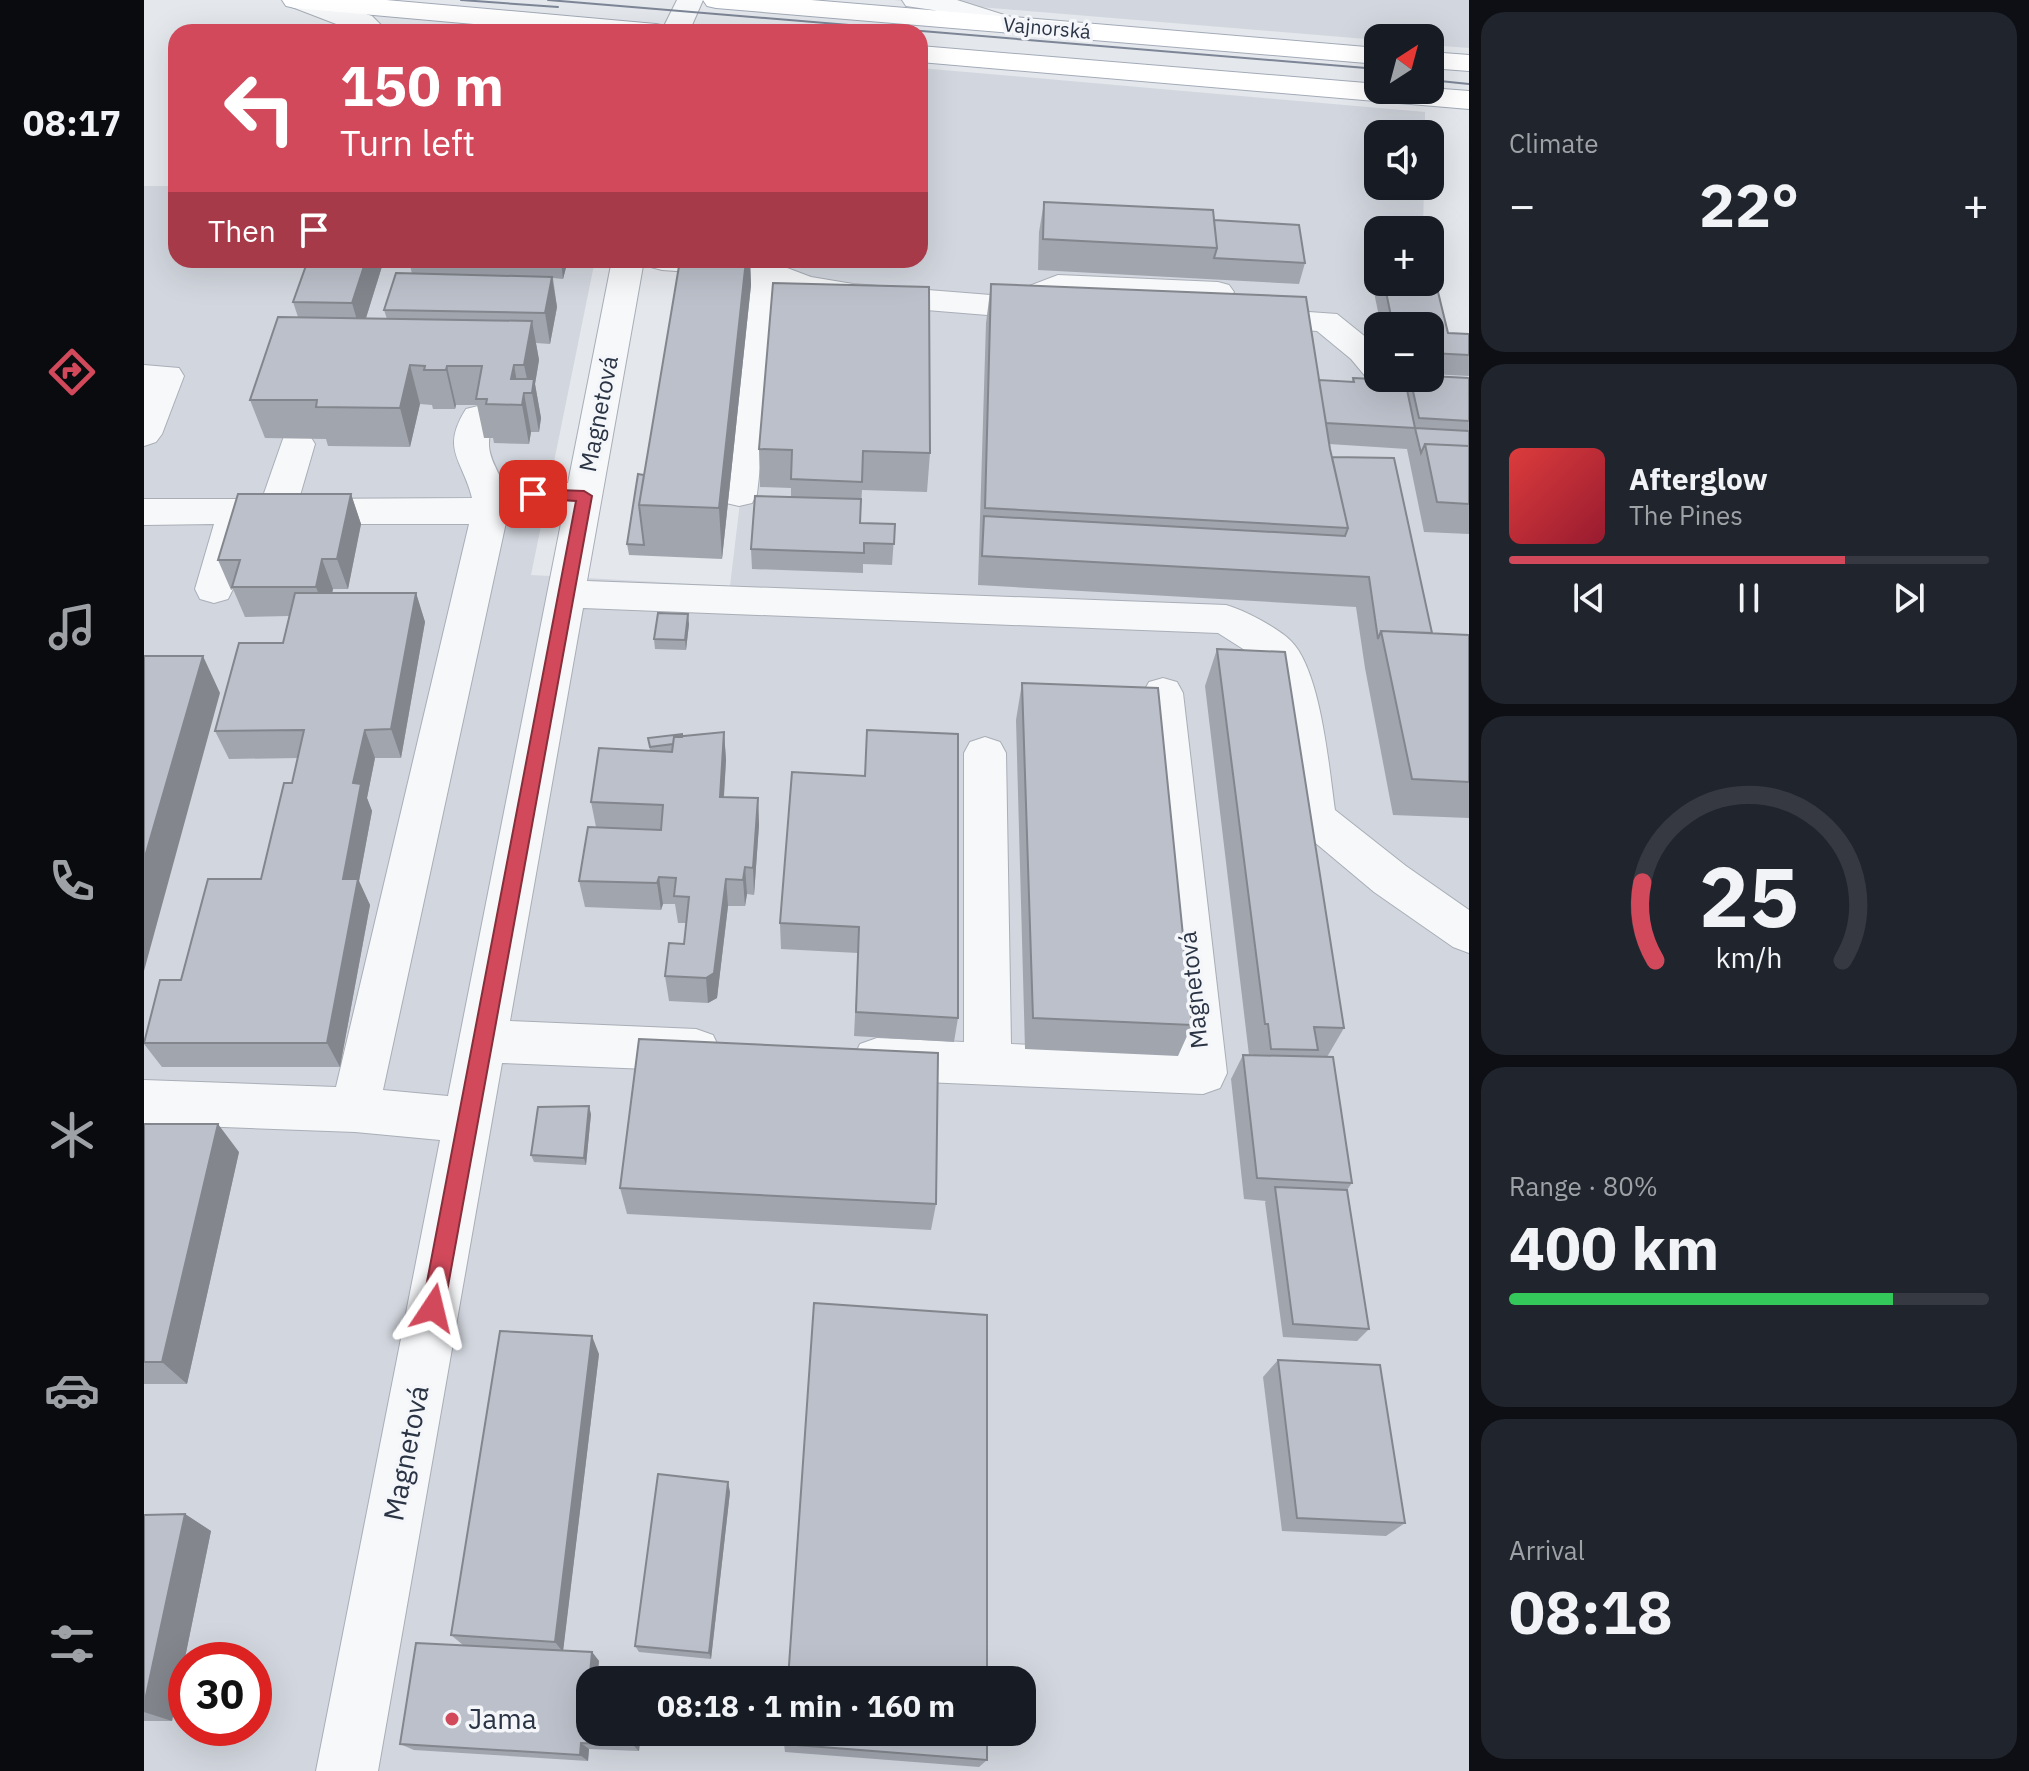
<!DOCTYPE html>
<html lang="en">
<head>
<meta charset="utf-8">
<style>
  :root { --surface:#171b24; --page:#20242c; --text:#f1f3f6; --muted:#9ea1a6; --line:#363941; --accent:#d1495b }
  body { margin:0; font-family:"IBM Plex Sans",sans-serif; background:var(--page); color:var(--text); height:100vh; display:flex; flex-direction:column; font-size:30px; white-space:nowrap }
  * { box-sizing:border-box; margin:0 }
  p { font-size:26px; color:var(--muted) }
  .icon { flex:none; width:44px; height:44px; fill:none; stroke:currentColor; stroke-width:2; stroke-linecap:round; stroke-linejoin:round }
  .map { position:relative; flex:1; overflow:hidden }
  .details { display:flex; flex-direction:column; gap:12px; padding:12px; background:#0d0f14; width:560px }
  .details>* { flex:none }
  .top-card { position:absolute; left:24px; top:24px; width:760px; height:244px; border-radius:24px; box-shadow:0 8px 32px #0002; background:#d1495b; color:#fff; overflow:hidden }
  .needle { width:52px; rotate:36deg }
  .buttons { position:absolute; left:1220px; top:24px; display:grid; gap:16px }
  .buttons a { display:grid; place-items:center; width:80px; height:80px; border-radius:16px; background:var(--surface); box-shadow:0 8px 32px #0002; font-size:40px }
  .speed { position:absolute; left:24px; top:1642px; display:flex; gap:16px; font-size:40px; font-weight:700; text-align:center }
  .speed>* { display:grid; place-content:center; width:104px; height:104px; border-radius:50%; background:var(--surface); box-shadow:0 8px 32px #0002; line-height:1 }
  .speed .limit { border:12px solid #d22; background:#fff; color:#111 }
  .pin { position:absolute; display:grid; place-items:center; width:68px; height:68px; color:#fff; margin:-34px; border-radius:16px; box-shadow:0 4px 12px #0006 }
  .me { position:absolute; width:88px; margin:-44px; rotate:10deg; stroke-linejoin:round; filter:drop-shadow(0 0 6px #0008) }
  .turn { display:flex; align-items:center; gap:28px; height:168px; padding:0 40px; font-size:36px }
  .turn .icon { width:104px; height:104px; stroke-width:2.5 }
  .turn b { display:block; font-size:56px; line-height:68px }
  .then { display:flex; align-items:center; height:76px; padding:0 40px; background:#0003; gap:16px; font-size:30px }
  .big { font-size:60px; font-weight:700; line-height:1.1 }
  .details .card { flex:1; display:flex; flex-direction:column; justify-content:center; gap:12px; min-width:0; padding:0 28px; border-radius:24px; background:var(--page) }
  .details .dial { align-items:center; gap:0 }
  .dial svg { height:208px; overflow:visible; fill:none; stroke:var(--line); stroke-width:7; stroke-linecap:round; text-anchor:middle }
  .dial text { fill:var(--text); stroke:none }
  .song { display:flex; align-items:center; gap:24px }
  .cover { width:96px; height:96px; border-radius:12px; background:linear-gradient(135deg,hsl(0 70% 55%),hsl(350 70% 35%)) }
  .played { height:8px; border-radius:4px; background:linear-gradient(90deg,var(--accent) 70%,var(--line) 70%) }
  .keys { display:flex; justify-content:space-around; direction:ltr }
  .heat { display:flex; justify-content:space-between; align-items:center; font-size:44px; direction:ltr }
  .charge { height:12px; border-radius:6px; background:linear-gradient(90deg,#34c759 80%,var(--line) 0) }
  .trip { position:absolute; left:432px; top:1666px; width:460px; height:80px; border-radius:24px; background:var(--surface); box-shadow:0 8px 32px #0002; font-weight:700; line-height:80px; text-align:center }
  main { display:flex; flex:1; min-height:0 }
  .menu { display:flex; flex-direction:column; width:144px; justify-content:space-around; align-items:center; background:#090b0e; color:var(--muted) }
  .menu .icon { width:56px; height:56px }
  .menu .active { color:var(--accent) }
  .menu b { font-size:36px; color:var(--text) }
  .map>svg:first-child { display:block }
</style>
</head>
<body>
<main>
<nav class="menu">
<b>08:17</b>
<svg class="icon active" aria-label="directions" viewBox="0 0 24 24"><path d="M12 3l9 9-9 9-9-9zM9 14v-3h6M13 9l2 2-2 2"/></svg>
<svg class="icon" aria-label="music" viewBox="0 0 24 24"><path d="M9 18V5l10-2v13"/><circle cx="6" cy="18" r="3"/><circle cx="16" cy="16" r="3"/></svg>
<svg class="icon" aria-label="phone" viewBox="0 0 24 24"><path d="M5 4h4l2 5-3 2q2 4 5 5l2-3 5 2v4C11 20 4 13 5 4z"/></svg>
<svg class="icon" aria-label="climate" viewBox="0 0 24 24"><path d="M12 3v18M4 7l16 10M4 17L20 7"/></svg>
<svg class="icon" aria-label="car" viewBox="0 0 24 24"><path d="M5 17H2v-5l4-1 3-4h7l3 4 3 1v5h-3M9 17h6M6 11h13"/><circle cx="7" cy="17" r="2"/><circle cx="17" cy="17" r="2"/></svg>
<svg class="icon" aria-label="filters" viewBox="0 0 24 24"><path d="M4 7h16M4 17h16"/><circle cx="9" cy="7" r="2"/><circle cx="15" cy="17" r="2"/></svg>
</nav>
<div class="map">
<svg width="1325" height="1771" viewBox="0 0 1325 1771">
  <rect width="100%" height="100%" fill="#e4e7ec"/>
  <path fill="#d2d6de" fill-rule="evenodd" d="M 750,0 L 1325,0 L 1325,48 L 1286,45 L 1286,38 L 1234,38 L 1234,40 Z
    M 776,68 L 1281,112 L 1281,134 L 1234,134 L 1234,186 L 1280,186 L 1279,230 L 1234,230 L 1234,282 L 1279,282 L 1295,354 L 1325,356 L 1325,1771 L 0,1771 L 0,186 L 32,186 L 32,260 L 451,260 L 387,575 L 586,586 L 625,260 L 776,260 ZM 1234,326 L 1286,326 L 1286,378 L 1234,378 ZM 42,1660 L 110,1660 L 110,1728 L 42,1728 ZM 446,1680 L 878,1680 L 878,1732 L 446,1732 Z"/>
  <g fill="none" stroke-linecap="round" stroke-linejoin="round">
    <defs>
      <path id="minor" d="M 180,0 L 228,16 L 244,32 L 213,32 L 148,7 L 144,1 Z
        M 533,0 L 559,0 L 545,32 L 517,32 Z
        M 758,0 L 813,0 L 873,19 L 877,25 L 873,31 L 863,33 L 789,10 L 762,6 Z
        M 468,260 L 500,260 L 443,581 L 1082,605 C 1100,610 1134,628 1147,641 C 1177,671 1185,768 1191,810 L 1262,866 L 1325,910 L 1325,953 L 1309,947 L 1230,892 L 1156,830 L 1150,818 L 1133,694 L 1118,661 L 1074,633 L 439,608 L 366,1021 L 552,1029 L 569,1035 L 576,1050 L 569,1065 L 552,1071 L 358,1063 L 234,1771 L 172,1771 L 296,1140 L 211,1132 L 0,1124 L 0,1080 L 192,1087 L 325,524 L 107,524 L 89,589 L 84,599 L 70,603 L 56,599 L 51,589 L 70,524 L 0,525 L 0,499 L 118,499 L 140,436 L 153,432 L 166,436 L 171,444 L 155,499 L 328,498 C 319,460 296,450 322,409 L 334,406 L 346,409 L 351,417 C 338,451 348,458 362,489 L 389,482 L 424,483 ZM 389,506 L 420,508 L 304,1096 L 239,1090 L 364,513 Z
        M 502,260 L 622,260 L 667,277 L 709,284 L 859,296 L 914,275 L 1074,282 L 1085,285 L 1090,292 L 1085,299 L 1074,302 L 918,295 L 906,301 L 915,303 L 919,310 L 915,317 L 903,320 L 709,304 L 660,296 L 636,288 L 613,494 L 608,503 L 595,506 L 582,503 L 577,494 L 605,276 L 518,270 L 507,267 Z
        M 1107,308 L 1193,314 L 1234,347 L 1234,378 L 1241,378 L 1222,377 L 1207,359 L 1173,331 L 1095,325 L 1091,318 L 1095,311 Z
        M 0,365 L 35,368 L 40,376 L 18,434 L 12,442 L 0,446 Z
        M 1019,678 L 1033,682 L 1039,693 L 1083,1073 L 1076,1088 L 1059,1094 L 733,1080 L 716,1074 L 709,1059 L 716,1044 L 733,1038 L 820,1042 L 820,753 L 826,742 L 841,737 L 856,742 L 862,753 L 867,1044 L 1033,1051 L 999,693 L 1005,682 Z"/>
      <path id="major" d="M 138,0 L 242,0 L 512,24 L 522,26 L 526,32 L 420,32 L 151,8 L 142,6 Z
        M 559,0 L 667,0 L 1234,48 L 1234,64 L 572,8 L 563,6 Z
        M 776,46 L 1234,84 L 1234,90 L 1286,88 L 1325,91 L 1325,109 L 776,62 Z
        M 1286,52 L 1325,55 L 1325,71 L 1286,68 Z"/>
    </defs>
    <use href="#minor" stroke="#a9aeb7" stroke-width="2"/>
    <use href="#major" stroke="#a3abb8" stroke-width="2"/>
    <use href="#minor" fill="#f7f8fa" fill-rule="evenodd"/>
    <use href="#major" fill="#fff" fill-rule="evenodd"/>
    <path stroke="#7d8696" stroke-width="2" d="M 317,0 L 414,7
      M 404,0 L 1234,69
      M 1286,80 L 1325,84"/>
  </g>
  <path fill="#a1a5ae" d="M 900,202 L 1070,220 L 1161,263 L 1155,284 L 894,270 L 895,232 Z
    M 1234,259 L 1234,282 L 1286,282 L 1304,333 L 1325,334 L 1325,376 L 1286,374 L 1286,326 L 1237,326 L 1227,278 Z
    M 240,260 L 222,318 L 243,319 L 240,310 L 268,274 L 265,260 L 424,260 L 419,279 L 409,278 L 413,307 L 406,344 L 392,343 L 395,360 L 391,384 L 397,418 L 395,432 L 387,432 L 385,444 L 350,443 L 349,438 L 340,438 L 333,405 L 312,405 L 311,409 L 289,409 L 288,405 L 276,404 L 266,447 L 184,446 L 182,439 L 121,438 L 106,400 L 154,317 L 149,302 Z
    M 536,260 L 606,260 L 607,285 L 578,559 L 485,555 L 483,544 L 500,475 Z
    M 847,284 L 1175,380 L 1208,382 L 1209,378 L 1230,383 L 1262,385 L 1264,378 L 1325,378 L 1325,534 L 1280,532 L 1263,449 L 1185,444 L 1188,457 L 1288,633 L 1325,635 L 1325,818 L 1249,815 L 1221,668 L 1212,607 L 834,585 L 842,323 Z
    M 615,449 L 786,453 L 783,492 L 718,490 L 716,523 L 751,524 L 748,565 L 719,564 L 719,573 L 608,569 L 607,549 L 647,497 L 647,488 L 616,487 Z
    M 207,494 L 217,524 L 204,589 L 189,589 L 188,593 L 272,593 L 281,622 L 257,758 L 231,758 L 223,798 L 228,811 L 215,881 L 226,905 L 196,1067 L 18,1067 L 0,1044 L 37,980 L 117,879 L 148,783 L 154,758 L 85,759 L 71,731 L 139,643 L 145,616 L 101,617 L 89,589 L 87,590 L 74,560 Z
    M 545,624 L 542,650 L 511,649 L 510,639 Z
    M 1073,649 L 1200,1028 L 1183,1057 L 1208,1183 L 1203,1190 L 1225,1329 L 1213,1341 L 1139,1337 L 1121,1202 L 1122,1201 L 1100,1199 L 1087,1079 L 1099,1055 L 1109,1055 L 1109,1054 L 1105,1055 L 1061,686 Z
    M 878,683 L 1048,1025 L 1034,1056 L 881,1049 L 872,720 Z
    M 580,732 L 582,760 L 580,797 L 614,798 L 615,825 L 610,895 L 603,894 L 601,906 L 584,906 L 573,998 L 564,1003 L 525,1001 L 521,976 L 540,944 L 542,923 L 534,923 L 531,904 L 519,904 L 517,910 L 441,907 L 435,881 L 452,827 L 447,802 L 506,751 L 504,738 L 538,737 Z
    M 648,772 L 814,1018 L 810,1042 L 710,1036 L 714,953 L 637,949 L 636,923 Z
    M 447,1114 L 442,1165 L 390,1162 L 387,1155 Z
    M 0,1124 L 95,1152 L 43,1384 L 0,1384 Z
    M 476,1188 L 792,1204 L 787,1230 L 483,1214 Z
    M 455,1354 L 419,1650 L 448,1652 L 455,1661 L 446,1732 L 497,1732 L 495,1751 L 445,1749 L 444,1761 L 270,1750 L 256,1744 L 319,1645 L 307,1635 Z
    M 1134,1360 L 1261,1523 L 1242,1536 L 1138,1531 L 1119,1377 Z
    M 586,1492 L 567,1659 L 495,1652 L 491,1646 Z
    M 41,1514 L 67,1531 L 28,1721 L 0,1721 L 0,1515 Z
    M 640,1744 L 843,1760 L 835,1767 L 641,1752 Z"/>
  <path fill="#83868d" d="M 222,260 L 240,260 L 217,334 L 208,303 Z
    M 417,260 L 424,260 L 419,279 Z
    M 602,260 L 606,260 L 607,285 L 578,559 L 575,508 Z
    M 408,277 L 413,307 L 406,344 L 401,313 Z
    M 388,321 L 395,360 L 391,384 L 397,418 L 395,432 L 388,393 L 386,393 L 380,365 Z
    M 266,365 L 276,404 L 266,447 L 256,408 Z
    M 370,365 L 377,405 L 367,379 Z
    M 303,366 L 312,405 L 311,409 L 302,370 Z
    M 380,393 L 387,432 L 385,444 L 378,405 Z
    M 207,494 L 217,524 L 204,589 L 193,559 Z
    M 178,559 L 189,589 L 183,616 L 172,587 Z
    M 272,593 L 281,622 L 257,758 L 247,729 Z
    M 544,614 L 545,624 L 542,650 L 541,640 Z
    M 59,656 L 76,693 L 0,971 L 0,860 Z
    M 221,730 L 231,758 L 223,798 L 228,811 L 215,881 L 226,905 L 196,1067 L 183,1043 L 199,879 L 209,783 Z
    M 580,732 L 582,760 L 578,824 L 576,797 Z
    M 614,798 L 615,825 L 610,895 L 609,868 Z
    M 601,867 L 603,894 L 601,906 L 599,880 Z
    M 515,877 L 519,904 L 517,910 L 513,883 Z
    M 582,879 L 584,906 L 573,998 L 564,1003 L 562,978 Z
    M 445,1106 L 447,1114 L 442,1165 L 440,1158 Z
    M 74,1124 L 95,1152 L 43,1384 L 18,1362 Z
    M 448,1336 L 455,1354 L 419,1652 L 411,1642 Z
    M 584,1482 L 586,1492 L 567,1659 L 565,1653 Z
    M 41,1514 L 67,1531 L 28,1721 L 0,1712 L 0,1705 Z
    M 448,1652 L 455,1661 L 453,1680 L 446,1680 L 446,1696 L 444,1694 Z
    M 490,1732 L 497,1732 L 495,1751 L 489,1745 Z
    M 437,1743 L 445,1749 L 444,1761 L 436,1755 Z"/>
  <path fill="#bbc0ca" stroke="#83868d" stroke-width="2" d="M 290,26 L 325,29 L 323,32 L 286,32 Z
    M 900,202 L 1069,210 L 1073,248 L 899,239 Z
    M 1070,220 L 1155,225 L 1161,263 L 1070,258 L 1073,248 Z
    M 1286,259 L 1304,333 L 1325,334 L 1325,355 L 1286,353 L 1286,326 L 1249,326 L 1240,282 L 1286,282 Z
    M 164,260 L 222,260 L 208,303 L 149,302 Z
    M 536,260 L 602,260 L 575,508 L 495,505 Z
    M 252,273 L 408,277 L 401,313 L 240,310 Z
    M 629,283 L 785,287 L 786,453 L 719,451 L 718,482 L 647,479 L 648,450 L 615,449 Z
    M 847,284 L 1162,297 L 1186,449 L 1204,528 L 841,508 Z
    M 134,317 L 388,321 L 380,365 L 370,365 L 367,379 L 390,379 L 388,393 L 380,393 L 378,405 L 342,404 L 343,399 L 332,399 L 338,366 L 303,366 L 302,370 L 280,370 L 281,366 L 266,365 L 256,408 L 172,407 L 173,400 L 106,400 Z
    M 1286,376 L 1325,378 L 1325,421 L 1275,418 L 1266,378 L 1286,378 Z
    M 1209,378 L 1229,379 L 1230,383 L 1262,385 L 1271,428 L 1182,423 L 1175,380 L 1210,382 Z
    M 1271,428 L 1325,431 L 1325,446 L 1281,444 L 1277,453 Z
    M 1281,444 L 1325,446 L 1325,504 L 1293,502 Z
    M 1188,457 L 1250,458 L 1288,633 L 1237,631 L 1234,639 L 1225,577 L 838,556 L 840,516 L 1201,536 L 1204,528 Z
    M 494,474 L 500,475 L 495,505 L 500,545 L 483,544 Z
    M 94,494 L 207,494 L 193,559 L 178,559 L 172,587 L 88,587 L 96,560 L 74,560 Z
    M 611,496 L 717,499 L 716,523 L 751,524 L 750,544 L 720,543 L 720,553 L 607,549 Z
    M 151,593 L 272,593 L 247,729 L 221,730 L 209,783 L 217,784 L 199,879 L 214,879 L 183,1043 L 0,1043 L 16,980 L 37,980 L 64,879 L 117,879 L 140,783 L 148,783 L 160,730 L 71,731 L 95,643 L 139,643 Z
    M 514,613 L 544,614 L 541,640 L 510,639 Z
    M 1237,631 L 1325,635 L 1325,782 L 1268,779 Z
    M 1073,649 L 1141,652 L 1200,1028 L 1170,1027 L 1174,1050 L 1127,1049 L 1124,1024 L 1121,1024 Z
    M 0,656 L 59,656 L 0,860 Z
    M 878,683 L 1014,688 L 1048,1025 L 889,1018 Z
    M 723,730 L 814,734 L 814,1018 L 712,1012 L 715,927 L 636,923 L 648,772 L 721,776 Z
    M 580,732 L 576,797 L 614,798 L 609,868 L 601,867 L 599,880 L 582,879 L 570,973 L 562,978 L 521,976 L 525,943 L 540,944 L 545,897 L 530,896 L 532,878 L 515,877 L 513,883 L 435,881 L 444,827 L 517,830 L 519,805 L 447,802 L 455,748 L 528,752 L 530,737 Z
    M 538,734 L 538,737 L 530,737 L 529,744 L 506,747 L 504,738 Z
    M 495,1039 L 794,1053 L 792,1204 L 476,1188 Z
    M 1099,1055 L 1189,1057 L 1208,1183 L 1113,1178 Z
    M 445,1106 L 440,1158 L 387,1155 L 394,1107 Z
    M 0,1124 L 74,1124 L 18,1362 L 0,1362 Z
    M 1131,1187 L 1203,1190 L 1225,1329 L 1149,1324 Z
    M 670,1303 L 843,1315 L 843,1680 L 644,1680 Z
    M 356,1331 L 448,1336 L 411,1642 L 307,1635 Z
    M 1134,1360 L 1236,1365 L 1261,1523 L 1153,1518 Z
    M 514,1474 L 584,1482 L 565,1653 L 491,1646 Z
    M 41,1514 L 0,1705 L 0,1515 Z
    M 272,1643 L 448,1652 L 444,1694 L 446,1694 L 446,1732 L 490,1732 L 489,1745 L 437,1743 L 436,1755 L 256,1744 Z
    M 641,1732 L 843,1732 L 843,1760 L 640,1744 Z"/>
  <path fill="#d1495b" stroke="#882f3b" stroke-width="2" d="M 389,489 L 440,491 L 448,496 L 300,1308 L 297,1316 L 289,1319 L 281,1316 L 278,1308 L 432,501 L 384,498 L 384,491 Z"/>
  <circle fill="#d1495b" stroke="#f4f6f9" stroke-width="3" cx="308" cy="1719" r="8"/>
  <g text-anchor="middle" stroke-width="7" stroke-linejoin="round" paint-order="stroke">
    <g font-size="20" fill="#2b3445" stroke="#f4f6f9">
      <text transform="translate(903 28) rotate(5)" y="7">Vajnorská</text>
    </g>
    <g font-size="24" fill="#2b3445" stroke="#f4f6f9">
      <text transform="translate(455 414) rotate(-79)" y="8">Magnetová</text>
      <text transform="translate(1050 990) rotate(-96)" y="8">Magnetová</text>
    </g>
    <g font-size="28" fill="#2b3445" stroke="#f4f6f9">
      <text transform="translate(262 1453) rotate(-79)" y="10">Magnetová</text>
    </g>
    <g font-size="28" fill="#2b3445" stroke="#f4f6f9" text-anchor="start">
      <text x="324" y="1729">Jama</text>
    </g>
  </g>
</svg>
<div class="buttons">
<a><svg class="needle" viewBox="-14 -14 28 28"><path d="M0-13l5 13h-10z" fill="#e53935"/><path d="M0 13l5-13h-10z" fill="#9ea1a6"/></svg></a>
<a><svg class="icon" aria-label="sound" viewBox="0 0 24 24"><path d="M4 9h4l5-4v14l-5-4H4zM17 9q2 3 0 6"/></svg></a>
<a>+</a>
<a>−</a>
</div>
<div class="speed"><div class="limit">30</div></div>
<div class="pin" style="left:389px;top:494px;background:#d93025"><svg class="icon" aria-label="arrive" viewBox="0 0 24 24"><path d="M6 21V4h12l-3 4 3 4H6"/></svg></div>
<svg class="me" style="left:289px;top:1308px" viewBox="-20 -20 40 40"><path d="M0-17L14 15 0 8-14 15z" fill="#d1495b" stroke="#fff" stroke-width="4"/></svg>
<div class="trip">08:18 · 1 min · 160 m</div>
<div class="top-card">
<div class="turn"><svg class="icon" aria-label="left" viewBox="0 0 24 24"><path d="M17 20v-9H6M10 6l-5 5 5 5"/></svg><div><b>150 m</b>Turn left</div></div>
<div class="then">Then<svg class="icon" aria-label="arrive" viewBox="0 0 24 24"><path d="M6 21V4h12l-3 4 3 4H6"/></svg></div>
</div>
</div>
<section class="details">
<div class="card"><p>Climate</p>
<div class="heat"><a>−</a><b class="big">22°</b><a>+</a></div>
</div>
<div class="card">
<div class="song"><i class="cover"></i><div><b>Afterglow</b><p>The Pines</p></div></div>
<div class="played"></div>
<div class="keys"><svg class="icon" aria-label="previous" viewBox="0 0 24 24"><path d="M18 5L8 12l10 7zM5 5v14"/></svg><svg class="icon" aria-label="pause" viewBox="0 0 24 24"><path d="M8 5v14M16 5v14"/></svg><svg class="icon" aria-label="next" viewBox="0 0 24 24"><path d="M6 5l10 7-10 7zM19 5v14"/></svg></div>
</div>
<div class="card dial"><svg viewBox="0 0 100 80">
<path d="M14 69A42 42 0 1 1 86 69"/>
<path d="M14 69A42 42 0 0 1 9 39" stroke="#d1495b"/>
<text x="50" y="56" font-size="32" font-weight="700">25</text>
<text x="50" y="72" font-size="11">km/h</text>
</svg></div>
<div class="card"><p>Range · 80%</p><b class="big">400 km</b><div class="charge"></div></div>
<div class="card"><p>Arrival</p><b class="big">08:18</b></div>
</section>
</main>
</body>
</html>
